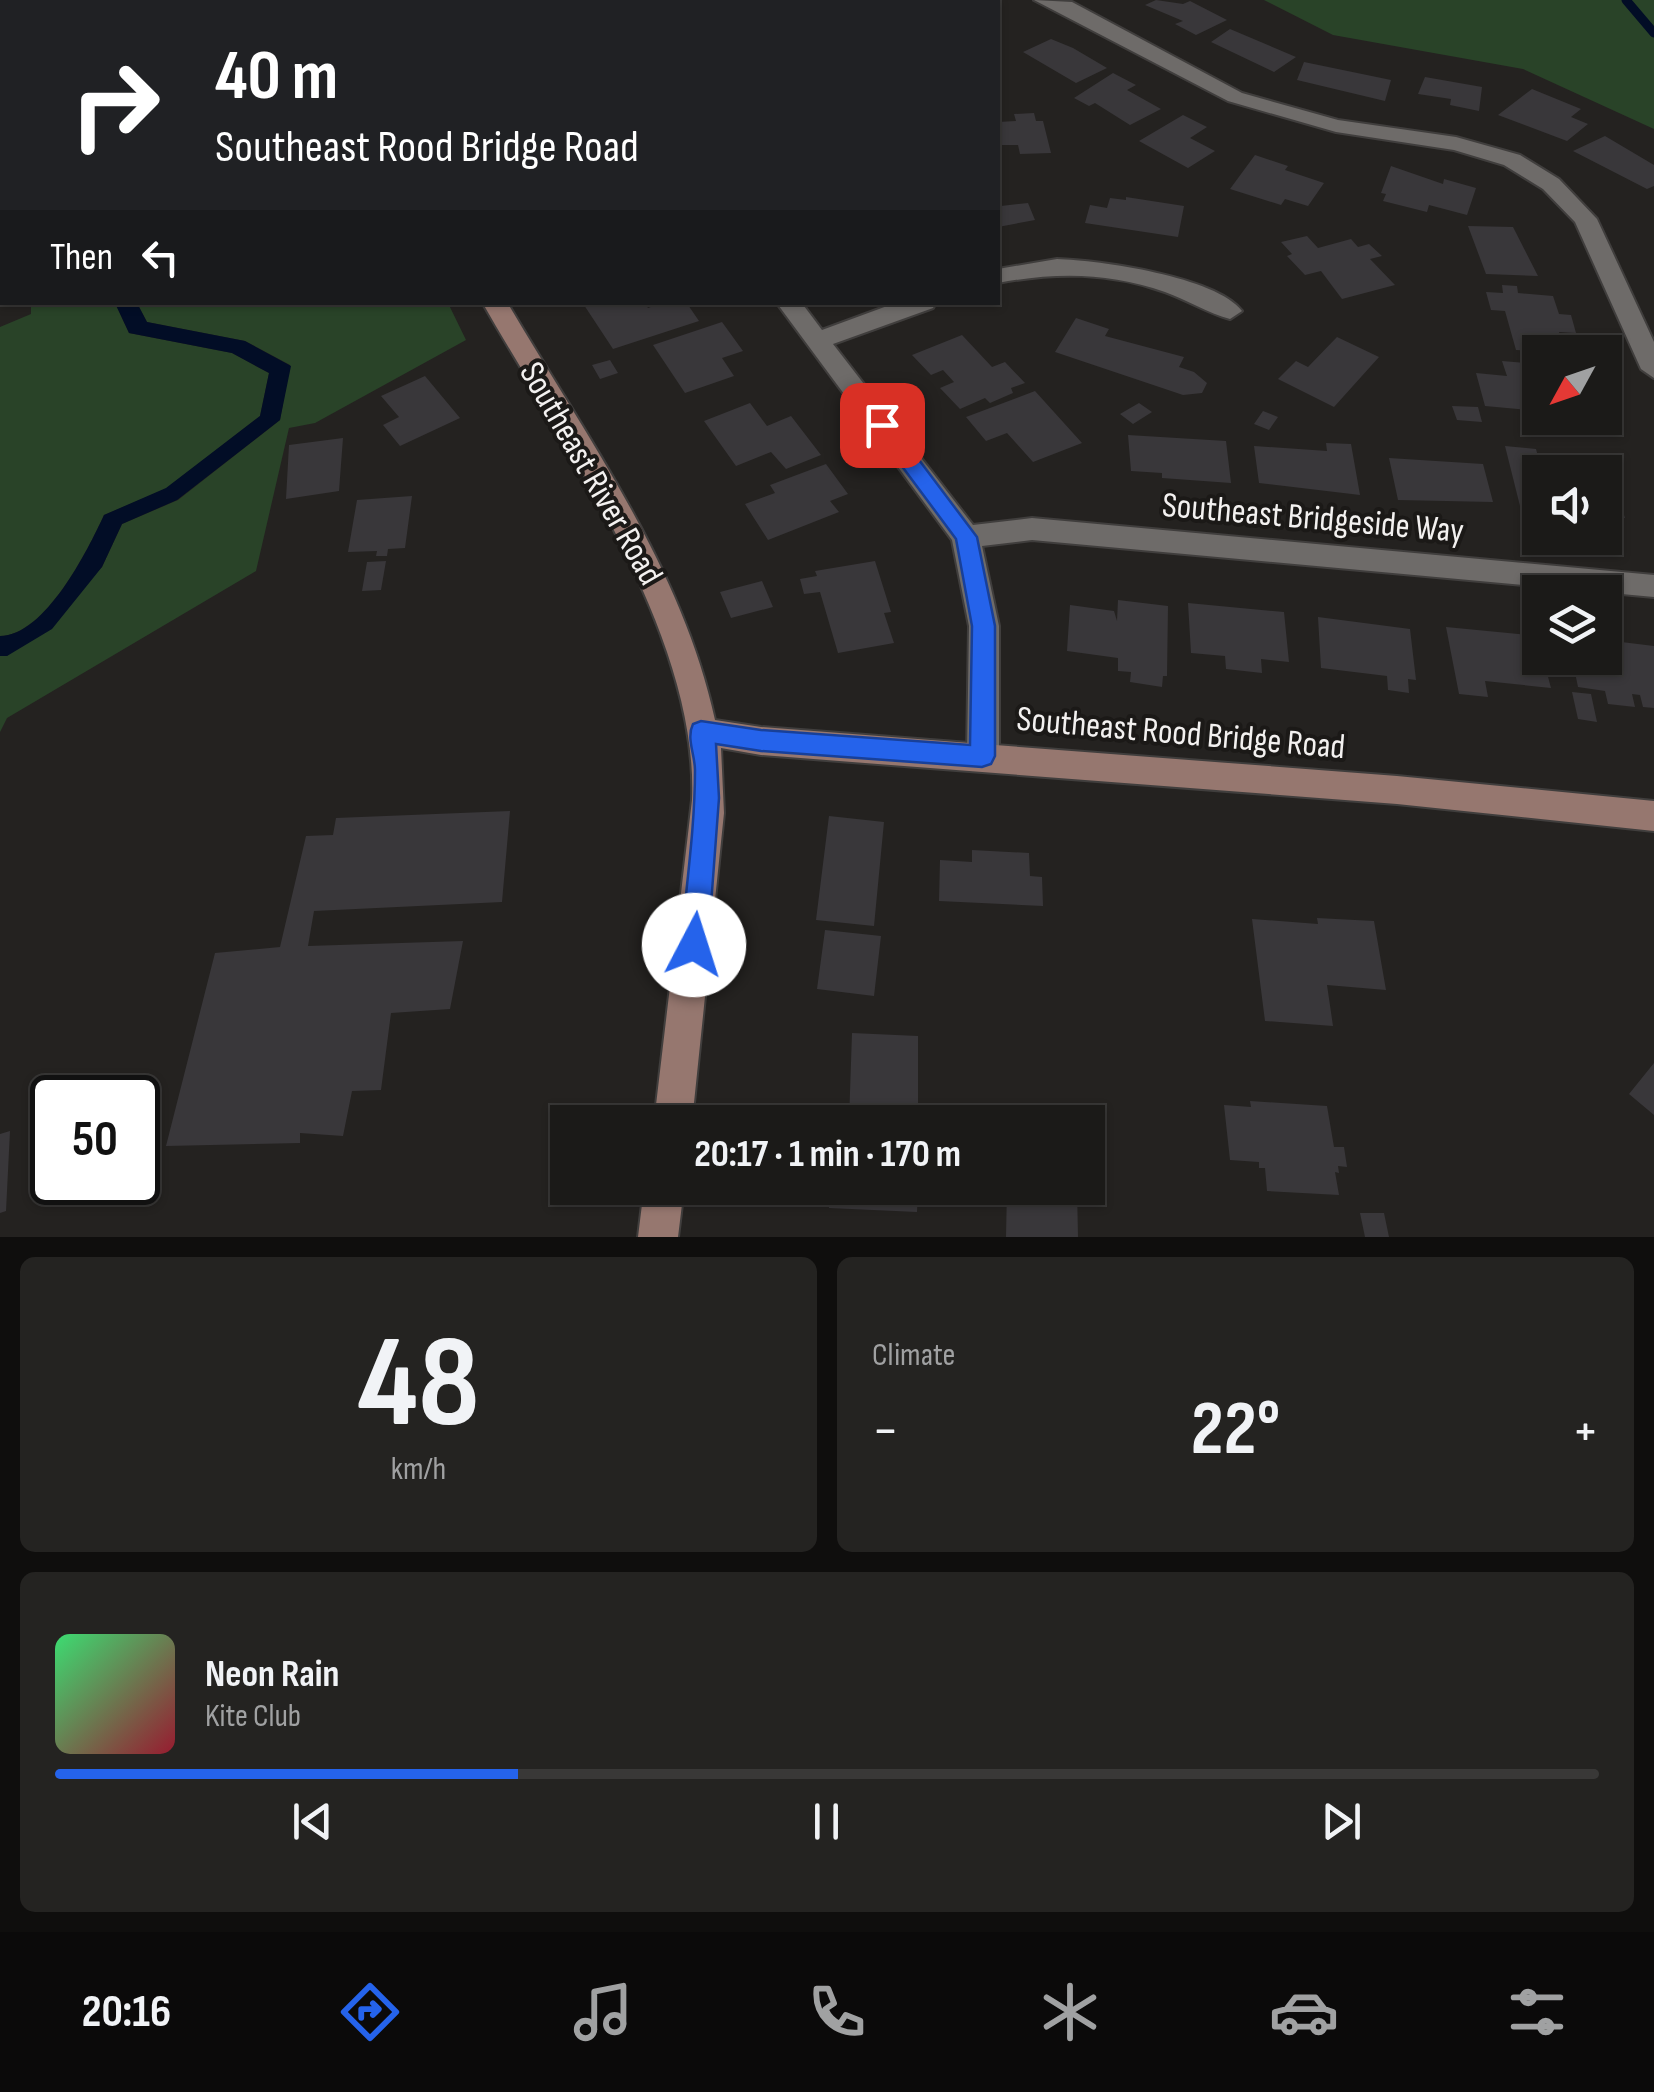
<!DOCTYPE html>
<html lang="en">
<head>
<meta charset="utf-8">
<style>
  :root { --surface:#1b1a18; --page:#242321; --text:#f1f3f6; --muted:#a0a1a2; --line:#393837; --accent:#2563eb }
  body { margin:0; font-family:"Sofia Sans Condensed",sans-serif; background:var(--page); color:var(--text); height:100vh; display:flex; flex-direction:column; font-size:38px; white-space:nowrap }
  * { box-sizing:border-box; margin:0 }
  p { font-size:32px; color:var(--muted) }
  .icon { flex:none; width:55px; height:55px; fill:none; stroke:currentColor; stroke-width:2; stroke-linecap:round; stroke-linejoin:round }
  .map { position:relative; height:1237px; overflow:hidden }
  .sheet { display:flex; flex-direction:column; gap:20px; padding:20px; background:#0f0e0d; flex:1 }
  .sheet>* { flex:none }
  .top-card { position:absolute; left:0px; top:0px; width:1000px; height:305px; box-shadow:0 2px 8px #0004,0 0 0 2px var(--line); background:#202124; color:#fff; overflow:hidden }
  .needle { width:65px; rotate:230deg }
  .tools { position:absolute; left:1522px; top:335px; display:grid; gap:20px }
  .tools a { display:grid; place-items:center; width:100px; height:100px; border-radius:0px; background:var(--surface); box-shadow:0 2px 8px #0004,0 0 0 2px var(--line); font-size:50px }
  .speed { position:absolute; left:30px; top:1075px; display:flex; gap:20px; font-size:50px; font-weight:700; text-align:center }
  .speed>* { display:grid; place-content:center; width:130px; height:130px; border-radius:50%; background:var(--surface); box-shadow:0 2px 8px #0004,0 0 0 2px var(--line); line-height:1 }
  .speed .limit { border:5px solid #111; border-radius:15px; background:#fff; color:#111 }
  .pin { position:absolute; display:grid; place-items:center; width:85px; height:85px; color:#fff; margin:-42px; border-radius:20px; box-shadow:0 5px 15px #0006 }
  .me { position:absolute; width:110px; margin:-55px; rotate:5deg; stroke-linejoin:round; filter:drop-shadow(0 0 8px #0008) }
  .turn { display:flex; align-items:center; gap:35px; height:210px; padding:0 50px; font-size:45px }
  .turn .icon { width:130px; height:130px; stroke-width:2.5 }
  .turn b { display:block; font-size:70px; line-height:85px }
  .then { display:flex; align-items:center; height:95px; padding:0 50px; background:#0003; gap:20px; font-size:38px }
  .big { font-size:75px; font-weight:700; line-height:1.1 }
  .sheet .widget { flex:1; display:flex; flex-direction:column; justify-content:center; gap:15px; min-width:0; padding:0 35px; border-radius:15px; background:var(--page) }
  .sheet .dial { align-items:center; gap:0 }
  .dial b { font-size:130px; line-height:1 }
  .song { display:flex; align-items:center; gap:30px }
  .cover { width:120px; height:120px; border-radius:15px; background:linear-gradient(135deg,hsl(140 70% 55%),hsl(350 70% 35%)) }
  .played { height:10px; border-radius:5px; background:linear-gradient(90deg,var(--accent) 30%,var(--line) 30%) }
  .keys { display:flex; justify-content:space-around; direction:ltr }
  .heat { display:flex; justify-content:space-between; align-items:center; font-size:55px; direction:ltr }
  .sheet .tiles { flex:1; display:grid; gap:20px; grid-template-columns:1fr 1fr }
  .widget:last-child { grid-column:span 2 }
  .trip { position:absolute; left:550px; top:1105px; width:555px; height:100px; border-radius:0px; background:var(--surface); box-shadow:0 2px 8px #0004,0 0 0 2px var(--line); font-weight:700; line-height:100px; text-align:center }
  .tab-bar { display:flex; height:160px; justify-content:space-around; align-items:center; background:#0b0a0a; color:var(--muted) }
  .tab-bar .icon { width:70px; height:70px }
  .tab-bar .on { color:var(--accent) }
  .tab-bar b { font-size:45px; color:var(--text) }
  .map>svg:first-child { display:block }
</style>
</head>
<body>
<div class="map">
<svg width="1654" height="1237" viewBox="0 0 1654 1237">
  <rect width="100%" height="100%" fill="#242220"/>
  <path fill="#294328" d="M 1264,0 L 1654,0 L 1654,129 L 1523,69 L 1333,35 Z
    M 31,303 L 115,303 L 129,333 L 232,353 L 269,373 L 260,416 L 166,489 L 104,515 C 88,550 45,636 0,636 L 0,327 L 31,314 Z
    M 137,303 L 448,303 L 466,340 L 315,423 L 289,428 L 256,571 L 7,718 L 0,732 L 0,656 L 7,656 L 102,567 L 122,524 L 178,500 L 280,420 L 290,365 L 245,341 L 147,322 Z"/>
  <path fill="#020d26" d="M 115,303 L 137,303 L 147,322 L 245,341 L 291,366 L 280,420 L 177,500 L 122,524 L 102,567 L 52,629 L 7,656 L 0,656 L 0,636 C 45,636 88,550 104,515 L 166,488 L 260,416 L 269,373 L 232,353 L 129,333 Z"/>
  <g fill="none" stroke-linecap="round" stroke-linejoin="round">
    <path stroke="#020d26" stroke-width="9" d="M 1626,0 L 1654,33"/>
  </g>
  <path fill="#39373a" d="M 1156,0 L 1183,4 L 1190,1 L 1227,20 L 1196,35 L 1175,24 L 1183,21 L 1145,5 Z
    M 1230,29 L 1296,57 L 1274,72 L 1211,42 Z
    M 1051,39 L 1073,48 L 1107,68 L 1076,83 L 1023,52 Z
    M 1304,62 L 1391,80 L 1385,101 L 1297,80 Z
    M 1113,73 L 1136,85 L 1127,90 L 1161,109 L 1130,125 L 1095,103 L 1089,106 L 1074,98 Z
    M 1425,77 L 1482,87 L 1479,111 L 1450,105 L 1451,99 L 1418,94 Z
    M 1532,89 L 1581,109 L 1571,117 L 1588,124 L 1567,141 L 1498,115 Z
    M 1034,113 L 1036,121 L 1043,121 L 1051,153 L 1020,154 L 1018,145 L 1001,145 L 998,142 L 998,122 L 1016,121 L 1014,114 Z
    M 1183,115 L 1207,127 L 1190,138 L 1215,151 L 1188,168 L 1139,141 Z
    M 1605,136 L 1654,165 L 1654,186 L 1647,189 L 1573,151 Z
    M 1255,155 L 1288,166 L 1285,170 L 1324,183 L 1308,206 L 1285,199 L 1281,205 L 1230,189 Z
    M 1391,166 L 1443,184 L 1444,179 L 1476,188 L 1467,215 L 1429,205 L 1427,212 L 1383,201 L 1386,194 L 1381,193 Z
    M 998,197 L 1001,206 L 1028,203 L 1035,220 L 998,227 Z
    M 1126,197 L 1184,206 L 1178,237 L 1085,223 L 1090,205 L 1107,208 L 1110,198 L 1126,200 Z
    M 1468,226 L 1513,227 L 1538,276 L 1486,274 Z
    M 1307,236 L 1318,248 L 1351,239 L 1358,247 L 1369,244 L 1382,256 L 1370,259 L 1395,285 L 1342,299 L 1321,271 L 1305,275 L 1287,256 L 1292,254 L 1281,242 Z
    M 1502,285 L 1517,286 L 1518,293 L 1553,296 L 1559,314 L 1571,315 L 1576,333 L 1559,332 L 1565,352 L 1516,350 L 1505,311 L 1491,310 L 1486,292 L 1503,293 Z
    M 591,302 L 644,302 L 648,308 L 664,302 L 686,302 L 699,321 L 613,349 L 584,305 Z
    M 1076,318 L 1109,329 L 1105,336 L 1184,357 L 1179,367 L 1194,372 L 1207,383 L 1202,393 L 1183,395 L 1055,352 Z
    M 722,322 L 743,351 L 722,358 L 734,376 L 685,393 L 653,345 Z
    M 962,335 L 992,367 L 1005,362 L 1025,383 L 1011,388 L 1013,393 L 990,403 L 985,398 L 960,409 L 940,388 L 954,382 L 943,370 L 931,375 L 912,355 Z
    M 1337,337 L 1379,357 L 1334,407 L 1278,379 L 1296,361 L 1308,367 Z
    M 610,360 L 618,373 L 600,379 L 592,365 Z
    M 1502,361 L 1540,364 L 1540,411 L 1485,406 L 1476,373 L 1507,376 Z
    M 425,376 L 460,418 L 400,446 L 383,425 L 399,417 L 381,396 Z
    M 1035,391 L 1082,443 L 1033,462 L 1007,433 L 986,441 L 966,417 Z
    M 750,403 L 767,426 L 791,416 L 821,455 L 786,469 L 771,452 L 736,466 L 704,421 Z
    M 1139,403 L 1152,412 L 1133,424 L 1120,414 Z
    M 1452,406 L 1478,407 L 1482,422 L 1457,420 Z
    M 1263,411 L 1278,417 L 1269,430 L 1254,424 Z
    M 1128,435 L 1226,441 L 1231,483 L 1162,478 L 1162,473 L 1131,471 Z
    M 343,438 L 339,491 L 286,499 L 289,445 Z
    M 1326,443 L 1351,444 L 1360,495 L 1259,483 L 1254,446 L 1327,451 Z
    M 1505,446 L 1536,449 L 1540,464 L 1609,470 L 1625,518 L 1605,517 L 1605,472 L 1540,472 L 1540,512 L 1521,510 Z
    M 1389,458 L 1483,464 L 1493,502 L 1398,500 Z
    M 826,464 L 848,494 L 830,501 L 839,512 L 768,540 L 745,504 L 775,493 L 770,485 Z
    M 412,496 L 405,548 L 388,549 L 387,556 L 376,556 L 377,551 L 348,552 L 357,500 Z
    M 386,561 L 381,590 L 362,591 L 367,562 Z
    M 875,561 L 891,612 L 884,613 L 894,643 L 838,653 L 820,592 L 804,594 L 800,579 L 817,576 L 815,571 Z
    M 762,581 L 773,607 L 731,618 L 720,592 Z
    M 1118,600 L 1168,606 L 1167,676 L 1163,676 L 1162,687 L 1130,682 L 1131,672 L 1118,671 L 1118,658 L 1067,651 L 1070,605 L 1114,611 L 1117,621 Z
    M 1188,603 L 1284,612 L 1289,662 L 1261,659 L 1262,673 L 1226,669 L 1225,656 L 1191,653 Z
    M 1318,617 L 1410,629 L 1416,680 L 1408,679 L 1409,693 L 1388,690 L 1387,676 L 1321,668 Z
    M 1446,627 L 1538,636 L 1540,658 L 1543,658 L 1551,688 L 1485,681 L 1488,697 L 1459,694 Z
    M 1605,640 L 1654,646 L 1654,708 L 1643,707 L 1640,695 L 1632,694 L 1635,707 L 1608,704 L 1605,691 L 1578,687 L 1572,658 L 1605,658 Z
    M 1572,692 L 1591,694 L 1597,722 L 1578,719 Z
    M 510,811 L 502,902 L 314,911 L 308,946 L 463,941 L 450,1009 L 391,1013 L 381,1090 L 352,1091 L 343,1136 L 300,1133 L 300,1143 L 166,1146 L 215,953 L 280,947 L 306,836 L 333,835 L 336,818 Z
    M 829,816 L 884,822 L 874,926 L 816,920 Z
    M 972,850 L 1029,853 L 1030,876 L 1042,877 L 1043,906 L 939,901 L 940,860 L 972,862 Z
    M 1317,918 L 1374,921 L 1386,990 L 1327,985 L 1333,1026 L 1265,1021 L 1252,919 L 1318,924 Z
    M 825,930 L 881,936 L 874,996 L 817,989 Z
    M 852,1033 L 918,1036 L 918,1122 L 849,1122 Z
    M 1654,1063 L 1654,1115 L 1629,1094 Z
    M 1250,1101 L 1327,1106 L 1334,1147 L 1344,1147 L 1347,1167 L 1338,1166 L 1339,1173 L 1335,1172 L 1339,1195 L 1267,1191 L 1265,1168 L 1259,1168 L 1259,1162 L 1230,1160 L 1224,1105 L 1251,1107 Z
    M 10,1131 L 6,1211 L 0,1213 L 0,1134 Z
    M 829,1188 L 918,1188 L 917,1212 L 829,1208 Z
    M 1007,1188 L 1077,1188 L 1078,1237 L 1006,1237 Z
    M 1360,1213 L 1384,1213 L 1389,1237 L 1365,1237 Z"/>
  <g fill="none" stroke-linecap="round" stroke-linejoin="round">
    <defs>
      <path id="street" d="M 1034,0 L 1072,2 L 1242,93 L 1338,120 L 1456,137 L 1520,155 L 1559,179 L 1597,219 L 1654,342 L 1654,378 L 1641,369 L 1575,222 L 1543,189 L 1504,165 L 1454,150 L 1336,132 L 1228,101 Z
        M 1057,259 C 1099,260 1217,277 1242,311 L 1230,319 C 1208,313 1187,300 1165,292 C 1109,272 1055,272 998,283 L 998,269 Z
        M 776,302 L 801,302 L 822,330 L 898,302 L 936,302 L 933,308 L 833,344 L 973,525 L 1032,518 L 1654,575 L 1654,597 L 1032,540 L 982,546 L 999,626 L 999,756 L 994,766 L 983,770 L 972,766 L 967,756 L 969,626 L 952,540 Z"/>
      <path id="secondary" d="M 309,0 L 329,0 L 331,2 L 311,2 Z
        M 482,302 L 507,302 C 585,435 682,567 715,720 L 761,727 L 1397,776 L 1654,801 L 1654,831 L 1397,804 L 761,755 L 721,748 L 724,813 L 692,1122 L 654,1122 L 692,800 C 699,634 562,442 482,302 Z
        M 644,1188 L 684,1188 L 678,1237 L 638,1237 Z"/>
    </defs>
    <use href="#street" stroke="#403e3d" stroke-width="4"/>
    <use href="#secondary" stroke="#403e3d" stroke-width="4"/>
    <use href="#street" fill="#6e6b69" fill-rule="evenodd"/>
    <use href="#secondary" fill="#96776f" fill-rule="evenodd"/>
  </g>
  <path fill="#2563eb" stroke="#184099" stroke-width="2.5" d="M 882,418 L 889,420 L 977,537 L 995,626 L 995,756 L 991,764 L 982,767 L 761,751 L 716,744 L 719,798 L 708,945 L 704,954 L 694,958 L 685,954 L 681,945 C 686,887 695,828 695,770 C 695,755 686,738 693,724 L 701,721 L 761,730 L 970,745 L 972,626 L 956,539 L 875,430 L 875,420 Z"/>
  <g text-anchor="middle" stroke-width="8" stroke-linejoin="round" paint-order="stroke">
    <g font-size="35" fill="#f3f1f0" stroke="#1b1917">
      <text transform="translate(592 473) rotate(60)" y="12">Southeast River Road</text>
      <text transform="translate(1313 517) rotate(5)" y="12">Southeast Bridgeside Way</text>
      <text transform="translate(1181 732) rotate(5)" y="12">Southeast Rood Bridge Road</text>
    </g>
  </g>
</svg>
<div class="tools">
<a><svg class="needle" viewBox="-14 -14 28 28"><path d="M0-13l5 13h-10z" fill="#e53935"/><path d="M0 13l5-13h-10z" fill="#a0a1a2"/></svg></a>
<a><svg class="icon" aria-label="sound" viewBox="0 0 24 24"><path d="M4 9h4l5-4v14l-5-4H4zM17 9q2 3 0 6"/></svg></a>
<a><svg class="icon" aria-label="layers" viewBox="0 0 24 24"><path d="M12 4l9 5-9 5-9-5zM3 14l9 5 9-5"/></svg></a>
</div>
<div class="speed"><div class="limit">50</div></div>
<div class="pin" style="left:882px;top:425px;background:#d93025"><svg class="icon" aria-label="arrive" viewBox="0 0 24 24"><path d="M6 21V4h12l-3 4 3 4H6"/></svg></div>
<svg class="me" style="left:694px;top:945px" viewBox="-20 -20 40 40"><circle r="19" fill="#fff"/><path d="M0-13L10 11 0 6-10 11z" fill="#2563eb"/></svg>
<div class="trip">20:17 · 1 min · 170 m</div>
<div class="top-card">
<div class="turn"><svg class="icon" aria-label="right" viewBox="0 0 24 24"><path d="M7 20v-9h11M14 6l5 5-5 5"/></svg><div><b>40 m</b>Southeast Rood Bridge Road</div></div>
<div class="then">Then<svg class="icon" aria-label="left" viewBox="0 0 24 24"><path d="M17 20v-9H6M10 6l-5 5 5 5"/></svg></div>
</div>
</div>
<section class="sheet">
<div class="tiles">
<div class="widget dial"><b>48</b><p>km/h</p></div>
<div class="widget"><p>Climate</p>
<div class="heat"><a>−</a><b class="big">22°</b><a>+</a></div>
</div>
<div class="widget">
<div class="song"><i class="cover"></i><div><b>Neon Rain</b><p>Kite Club</p></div></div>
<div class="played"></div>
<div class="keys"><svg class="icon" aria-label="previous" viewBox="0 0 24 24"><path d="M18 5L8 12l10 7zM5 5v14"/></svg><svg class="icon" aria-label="pause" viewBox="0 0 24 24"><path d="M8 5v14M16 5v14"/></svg><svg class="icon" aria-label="next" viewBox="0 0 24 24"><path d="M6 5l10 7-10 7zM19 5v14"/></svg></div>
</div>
</div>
</section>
<nav class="tab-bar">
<b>20:16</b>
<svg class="icon on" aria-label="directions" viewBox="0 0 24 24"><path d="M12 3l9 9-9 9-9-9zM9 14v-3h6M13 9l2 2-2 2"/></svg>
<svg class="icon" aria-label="music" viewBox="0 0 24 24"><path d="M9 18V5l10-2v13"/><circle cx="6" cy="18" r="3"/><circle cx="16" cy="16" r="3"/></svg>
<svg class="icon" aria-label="phone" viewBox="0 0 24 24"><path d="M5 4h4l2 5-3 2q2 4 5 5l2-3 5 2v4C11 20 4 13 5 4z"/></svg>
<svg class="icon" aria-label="climate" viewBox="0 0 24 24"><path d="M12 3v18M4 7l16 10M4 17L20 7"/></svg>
<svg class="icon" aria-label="car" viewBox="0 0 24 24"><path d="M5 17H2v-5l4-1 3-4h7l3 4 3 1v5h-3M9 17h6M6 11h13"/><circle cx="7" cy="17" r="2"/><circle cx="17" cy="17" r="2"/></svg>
<svg class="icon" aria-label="filters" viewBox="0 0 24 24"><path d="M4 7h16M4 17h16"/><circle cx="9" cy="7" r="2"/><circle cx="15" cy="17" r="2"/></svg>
</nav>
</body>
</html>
